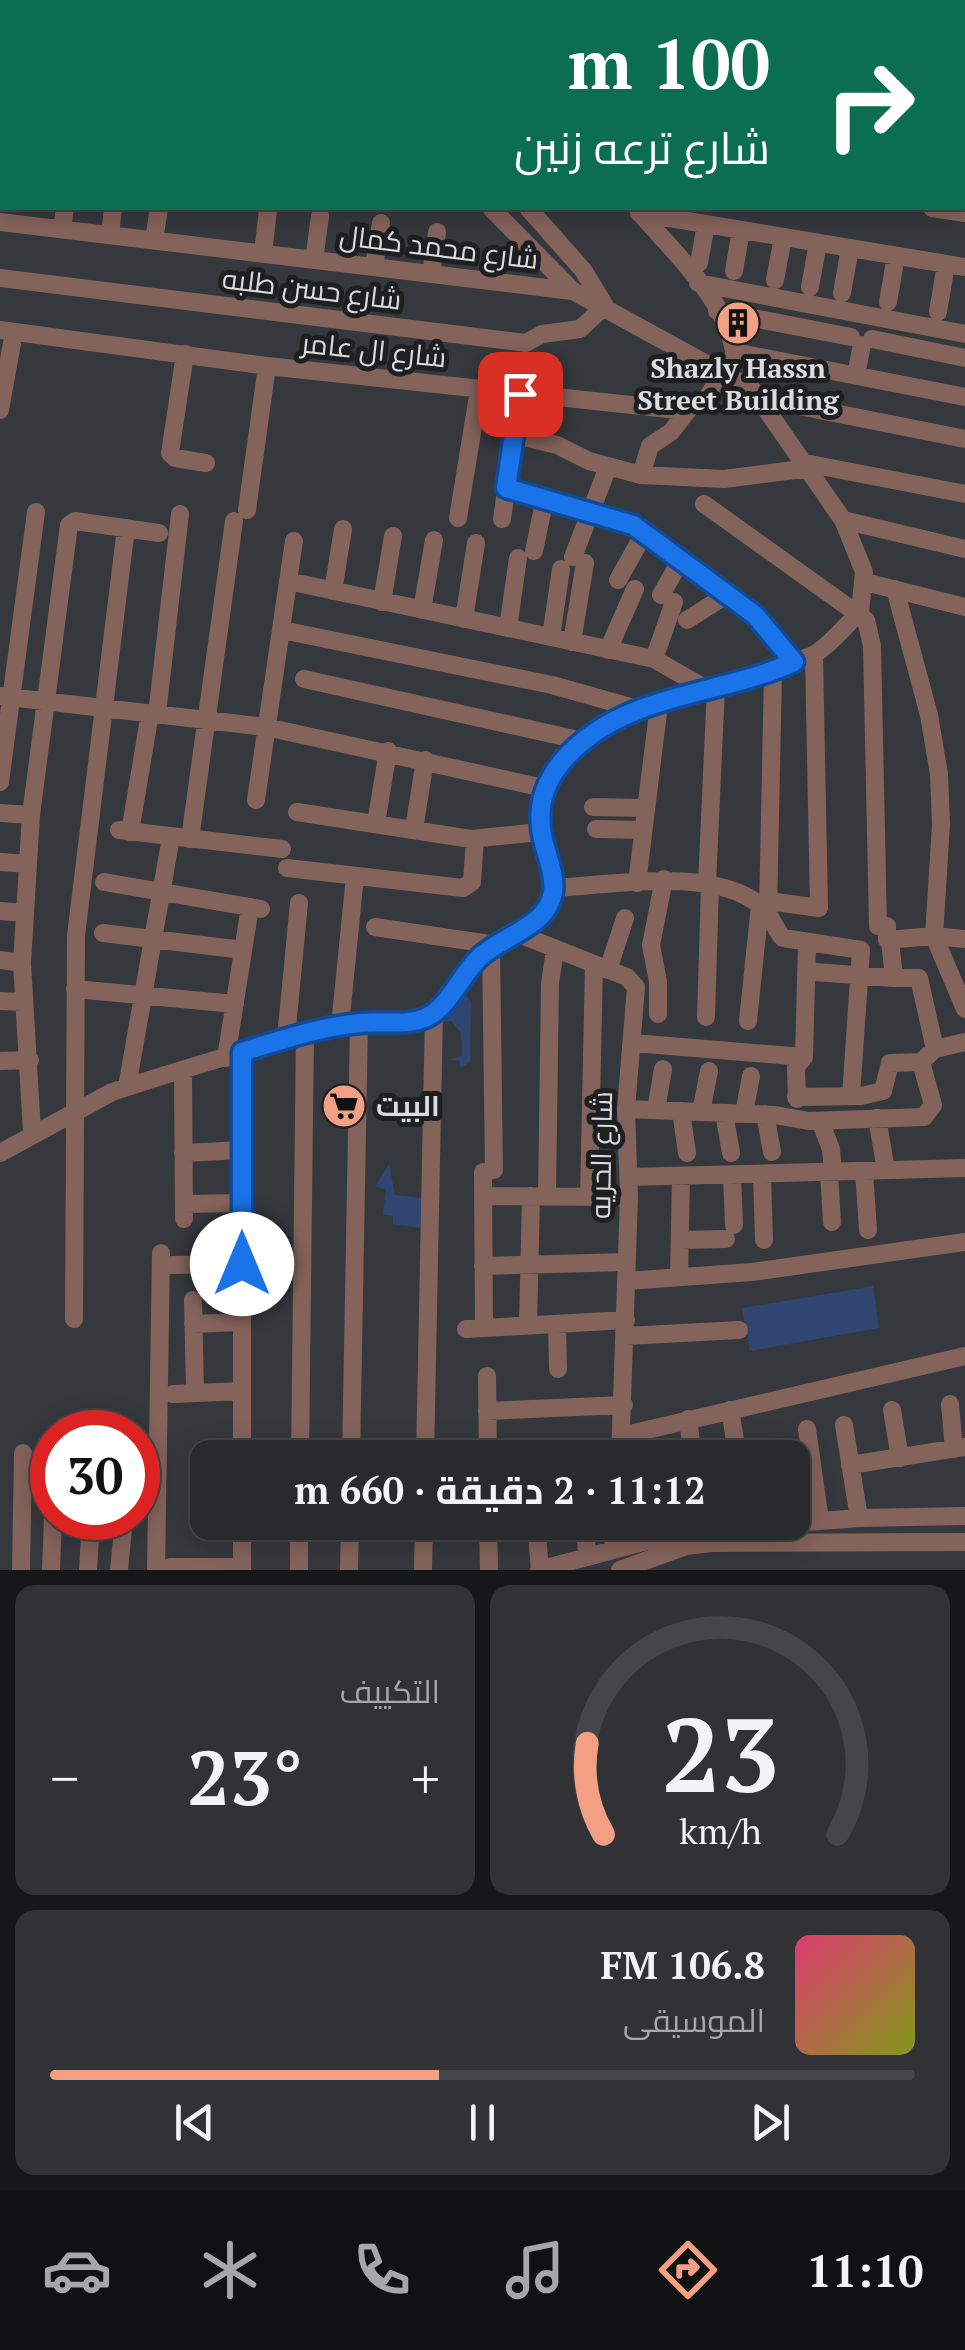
<!DOCTYPE html>
<html lang="ar">
<head>
<meta charset="utf-8">
<style>
  :root { --surface:#282a2e; --page:#303236; --text:#f1f3f6; --muted:#a5a7aa; --line:#44464a; --accent:#f39f84 }
  body { margin:0; font-family:"PT Serif",Cairo,serif; background:var(--page); color:var(--text); direction:rtl; height:100vh; display:flex; flex-direction:column; font-size:38px; white-space:nowrap }
  * { box-sizing:border-box; margin:0 }
  p { font-size:32px; color:var(--muted) }
  .icon { flex:none; width:55px; height:55px; fill:none; stroke:currentColor; stroke-width:2; stroke-linecap:round; stroke-linejoin:round }
  .map { position:relative; height:1570px; overflow:hidden; direction:ltr }
  .drawer { display:flex; flex-direction:column; gap:15px; padding:15px; background:#161719; flex:1 }
  .drawer>* { flex:none }
  .top-card { position:absolute; left:0px; top:0px; width:965px; height:210px; box-shadow:0 5px 25px #0003,0 0 0 2px var(--line); direction:rtl; background:#0b6e4f; color:#fff; overflow:hidden }
  .speed { position:absolute; left:30px; top:1410px; display:flex; gap:20px; font-size:50px; font-weight:700; text-align:center }
  .speed>* { display:grid; place-content:center; width:130px; height:130px; border-radius:50%; background:var(--surface); box-shadow:0 5px 25px #0003,0 0 0 2px var(--line); line-height:1 }
  .speed .limit { border:15px solid #d22; background:#fff; color:#111 }
  .pin { position:absolute; display:grid; place-items:center; width:85px; height:85px; color:#fff; margin:-42px; border-radius:20px; box-shadow:0 5px 15px #0006 }
  .me { position:absolute; width:110px; margin:-55px; rotate:0deg; stroke-linejoin:round; filter:drop-shadow(0 0 8px #0008) }
  .turn { display:flex; align-items:center; gap:35px; height:210px; padding:0 30px; font-size:45px }
  .turn .icon { width:130px; height:130px; stroke-width:2.5 }
  .turn b { display:block; font-size:70px; line-height:85px }
  .big { font-size:75px; font-weight:700; line-height:1.1 }
  .drawer .tile { flex:1; display:flex; flex-direction:column; justify-content:center; gap:15px; min-width:0; padding:0 35px; border-radius:20px; background:var(--page) }
  .drawer .dial { align-items:center; gap:0 }
  .dial svg { height:260px; overflow:visible; fill:none; stroke:var(--line); stroke-width:7; stroke-linecap:round; text-anchor:middle }
  .dial text { fill:var(--text); stroke:none }
  .song { display:flex; align-items:center; gap:30px }
  .cover { width:120px; height:120px; border-radius:15px; background:linear-gradient(135deg,hsl(340 70% 55%),hsl(70 70% 35%)) }
  .played { height:10px; border-radius:5px; background:linear-gradient(90deg,var(--accent) 45%,var(--line) 45%) }
  .keys { display:flex; justify-content:space-around; direction:ltr }
  .heat { display:flex; justify-content:space-between; align-items:center; font-size:55px; direction:ltr }
  .drawer .tiles { flex:1; display:grid; gap:15px; grid-template-columns:1fr 1fr }
  .tile:last-child { grid-column:span 2 }
  .trip { position:absolute; left:190px; top:1440px; width:620px; height:100px; border-radius:20px; background:var(--surface); box-shadow:0 5px 25px #0003,0 0 0 2px var(--line); font-weight:700; line-height:100px; text-align:center; direction:rtl }
  .dock { display:flex; height:160px; justify-content:space-around; align-items:center; background:#101112; color:var(--muted) }
  .dock .icon { width:70px; height:70px }
  .dock .selected { color:var(--accent) }
  .dock b { font-size:45px; color:var(--text) }
  .map>svg:first-child { display:block }
</style>
</head>
<body>
<div class="map">
<svg width="965" height="1570" viewBox="0 0 965 1570">
  <rect width="100%" height="100%" fill="#35383d"/>
  <path fill="#314572" d="M 465,994 L 471,1002 L 470,1062 L 461,1068 L 459,1061 L 449,1060 L 462,1056 L 461,1033 L 451,1021 L 440,1022 L 442,1005 Z
    M 389,1164 L 395,1195 L 428,1199 L 427,1229 L 393,1224 L 393,1216 L 383,1215 L 386,1189 L 375,1187 Z
    M 873,1286 L 879,1328 L 750,1351 L 742,1308 Z"/>
  <g fill="none" stroke-linecap="round" stroke-linejoin="round">
    <path stroke="#84635b" stroke-width="18" d="M 471,0 L 478,2
      M 658,0 L 669,2
      M 12,2 L 12,0
      M 69,2 L 69,0
      M 102,2 L 102,0
      M 138,2 L 139,0
      M 184,2 L 184,0
      M 235,2 L 235,0
      M 293,2 L 293,0
      M 336,2 L 336,0
      M 391,2 L 392,0
      M 512,2 L 514,0
      M 780,2 L 780,0
      M 833,2 L 833,0
      M 872,2 L 873,0
      M 919,2 L 919,0
      M 959,2 L 959,0
      M 0,25 L 2,26
      M 962,69 L 965,70
      M 0,71 L 2,71
      M 0,98 L 2,99
      M 962,122 L 965,123
      M 0,149 L 2,149
      M 962,158 L 965,158
      M 528,208 L 583,270 L 605,306
      M 932,208 L 965,213
      M 639,212 C 672,251 732,304 735,360
      M 639,213 L 965,267
      M 0,222 L 572,291
      M 62,229 L 65,208
      M 110,235 L 113,208
      M 154,240 L 159,208
      M 263,253 L 268,210
      M 314,260 L 320,216
      M 699,263 L 706,224
      M 374,267 L 381,223
      M 734,271 L 741,230
      M 431,274 L 437,232
      M 0,278 L 526,343 L 542,334 L 580,329 L 605,306
      M 775,280 L 783,237
      M 698,283 L 965,334
      M 810,287 L 818,243
      M 842,293 L 850,248
      M 888,302 L 896,256
      M 717,311 L 851,337
      M 938,312 L 946,264
      M 0,330 L 267,366 L 678,410 L 707,398 L 724,371
      M 872,339 L 965,358
      M 734,352 L 965,397
      M 185,354 L 170,453 L 175,458 L 206,463
      M 856,375 L 862,345
      M 759,398 L 965,439
      M 0,410 L 14,332
      M 515,435 L 557,445 L 589,461 L 641,475 L 724,479 L 810,468
      M 805,463 L 965,494
      M 641,475 L 650,446 L 671,432 L 689,409
      M 506,488 L 633,525 L 755,615 L 794,662
      M 704,504 L 866,620 L 872,646 L 878,926 L 887,926 L 887,940 L 934,936 L 965,939
      M 247,510 L 267,366
      M 458,518 L 479,390
      M 502,519 L 520,394
      M 843,520 L 965,549
      M 534,551 L 545,498
      M 573,557 L 608,467
      M 618,580 L 645,532
      M 288,581 L 654,659 L 708,690
      M 865,582 L 965,607
      M 895,589 L 929,715 L 939,774 L 941,824 L 934,936 L 965,1009
      M 333,591 L 343,529
      M 661,595 L 682,558
      M 382,602 L 393,536
      M 422,610 L 434,540
      M 464,619 L 476,543
      M 687,620 L 728,594
      M 508,628 L 518,558
      M 282,630 L 552,685 L 641,710
      M 551,637 L 561,569
      M 572,642 L 585,563
      M 608,650 L 635,589
      M 654,659 L 674,602
      M 304,679 L 583,741
      M 0,696 L 266,727 L 544,788
      M 157,714 L 180,514
      M 0,782 L 36,512
      M 256,800 L 294,541
      M 593,807 L 645,808
      M 297,812 L 471,839 L 540,832
      M 0,813 L 31,815
      M 376,823 L 388,751
      M 414,829 L 425,760
      M 596,829 L 643,830
      M 119,830 L 282,849
      M 130,832 L 150,713
      M 190,839 L 234,521
      M 0,862 L 28,864
      M 287,868 L 463,888 L 472,882 L 475,839
      M 104,882 L 261,909
      M 637,883 L 659,705
      M 707,884 L 716,687
      M 554,888 C 611,885 714,866 761,906 C 771,914 774,928 783,938 L 861,950 L 851,1096
      M 769,901 L 819,908 L 814,655
      M 0,911 L 25,913
      M 768,912 L 773,672
      M 375,927 L 496,945
      M 103,933 L 243,950
      M 516,933 L 627,977 L 636,987 L 626,1109 L 629,1197 L 620,1458
      M 890,940 L 894,978 L 919,978 L 935,1049
      M 491,947 L 494,1170
      M 0,960 L 22,963
      M 608,970 L 625,918
      M 815,972 L 894,978
      M 75,989 L 235,1004
      M 0,1001 L 23,1002
      M 658,1014 L 658,982 L 651,945 L 664,879
      M 706,1017 L 710,886
      M 748,1021 L 760,905
      M 340,1026 L 355,876
      M 286,1038 L 299,903
      M 634,1043 L 804,1057
      M 242,1052 L 242,1458
      M 226,1058 L 250,907
      M 0,1061 L 30,1060
      M 183,1070 L 184,1219
      M 127,1087 L 171,837
      M 796,1097 L 861,1096 L 883,1091 L 890,1063 L 921,1062 L 935,1049 L 965,1042
      M 797,1099 L 796,1067 L 804,1057 L 807,944
      M 626,1109 L 775,1115 L 809,1121 L 924,1117 L 933,1105 L 921,1062
      M 656,1110 L 663,1069
      M 681,1111 L 687,1153
      M 701,1112 L 709,1071
      M 724,1113 L 731,1153
      M 744,1114 L 751,1076
      M 765,1114 L 772,1152
      M 877,1118 L 886,1170
      M 820,1121 L 831,1149 L 833,1173
      M 32,1132 L 22,963 L 31,815 L 69,525 L 75,521 L 159,533
      M 0,1153 L 112,1092 L 165,1075 L 305,1033 L 428,1017 L 481,956 L 546,911 C 570,867 520,823 550,778 C 602,699 712,694 793,662 C 800,659 809,658 815,654 C 831,644 845,626 860,612 L 864,572 L 843,520 L 752,389 L 573,291 L 491,208
      M 183,1153 L 242,1150
      M 864,1171 L 868,1230
      M 483,1172 L 484,1328
      M 829,1173 L 832,1222
      M 762,1175 L 764,1240
      M 732,1176 L 734,1225
      M 629,1177 L 965,1168
      M 483,1196 L 629,1197
      M 547,1196 L 550,983 L 555,950
      M 589,1196 L 594,965
      M 184,1204 L 242,1203
      M 680,1240 L 726,1239
      M 172,1265 L 242,1264
      M 483,1266 L 626,1262
      M 679,1277 L 681,1177
      M 626,1281 L 752,1272 L 965,1242
      M 193,1300 L 195,1393
      M 74,1319 L 76,935 L 126,528
      M 193,1324 L 242,1322
      M 557,1324 L 558,1369
      M 528,1325 L 531,1196
      M 466,1329 L 626,1320
      M 626,1336 L 739,1330
      M 487,1376 L 488,1458
      M 173,1394 L 242,1391
      M 950,1404 L 954,1449
      M 730,1410 L 738,1458
      M 892,1410 L 900,1458
      M 487,1411 L 624,1405
      M 688,1419 L 693,1458
      M 844,1425 L 859,1518
      M 807,1429 L 820,1521
      M 621,1436 L 965,1356
      M 300,1458 L 305,1033
      M 351,1458 L 359,1023
      M 425,1458 L 434,1013
      M 850,1465 L 965,1447
      M 488,1522 L 489,1570
      M 536,1522 L 540,1570
      M 585,1522 L 587,1556
      M 613,1548 L 615,1522
      M 170,1567 L 242,1567
      M 21,1570 L 23,1453
      M 51,1570 L 53,1518
      M 88,1570 L 91,1518
      M 119,1570 L 124,1518
      M 156,1570 L 161,1253
      M 242,1570 L 242,1522
      M 299,1570 L 299,1522
      M 349,1570 L 350,1522
      M 423,1570 L 424,1522
      M 539,1570 L 680,1532 L 859,1518 L 965,1516
      M 620,1570 L 686,1546 L 712,1543 L 965,1542"/>
  </g>
  <g fill="none" stroke-linecap="round" stroke-linejoin="round">
    <defs>
      <path id="route" d="M 242,1264 L 242,1052 C 281,1040 319,1027 360,1023 C 380,1021 409,1026 427,1017 C 449,1007 463,971 482,955 C 505,935 548,926 553,892 C 555,877 549,862 545,847 C 532,804 547,771 582,742 C 640,693 727,693 794,662 L 755,615 L 633,525 L 506,488 L 520,394"/>
    </defs>
    <use href="#route" stroke="#114b97" stroke-width="25"/>
    <use href="#route" stroke="#1a73e8" stroke-width="18"/>
  </g>
  <defs>
    <symbol id="building-disc" viewBox="-11 -11 22 22"><circle r="9.5" fill="#f39f84" stroke="#1e1f21"/><path d="M-4-6H4V6H1V3H-1V6H-4ZM-2.5-4.3h1.7v1.8h-1.7ZM.8-4.3h1.7v1.8H.8ZM-2.5-1h1.7V.8h-1.7ZM.8-1h1.7V.8H.8Z" fill="#111"/></symbol>
    <symbol id="supermarket-disc" viewBox="-11 -11 22 22"><circle r="9.5" fill="#f39f84" stroke="#1e1f21"/><path d="M-6-5.5h2.5l.6 2H6L4.5 2H-2.5L-4.4-4H-6ZM-1.5 3.2a1.3 1.3 0 1 0 .1 0ZM3 3.2a1.3 1.3 0 1 0 .1 0Z" fill="#111"/></symbol>
  </defs>
  <g fill-rule="evenodd">
    <use href="#building-disc" x="713" y="298" width="50" height="50"/>
    <use href="#supermarket-disc" x="319" y="1081" width="50" height="50"/>
  </g>
  <g text-anchor="middle" stroke-width="10" stroke-linejoin="round" paint-order="stroke">
    <g font-size="28" fill="#dadcdf" stroke="#1e1f21">
      <text transform="translate(439 247) rotate(7)" y="10">شارع محمد كمال</text>
      <text transform="translate(312 289) rotate(7)" y="10">شارع حسن طلبه</text>
      <text transform="translate(374 350) rotate(6)" y="10">شارع ال عامر</text>
      <text transform="translate(601 1155) rotate(-89)" y="10">شارع الحريه</text>
    </g>
    <g font-size="28" font-weight="bold" fill="#dadcdf" stroke="#1e1f21">
      <text x="738" y="378">Shazly Hassn<tspan x="738" dy="32">Street Building</tspan></text>
      <text x="376" y="1116" text-anchor="start">البيت</text>
    </g>
  </g>
</svg>
<div class="speed"><div class="limit">30</div></div>
<div class="pin" style="left:520px;top:394px;background:#d93025"><svg class="icon" aria-label="arrive" viewBox="0 0 24 24"><path d="M6 21V4h12l-3 4 3 4H6"/></svg></div>
<svg class="me" style="left:242px;top:1264px" viewBox="-20 -20 40 40"><circle r="19" fill="#fff"/><path d="M0-13L10 11 0 6-10 11z" fill="#1a73e8"/></svg>
<div class="trip">11:12 · 2 دقيقة · 660 m</div>
<div class="top-card">
<div class="turn"><svg class="icon" aria-label="right" viewBox="0 0 24 24"><path d="M7 20v-9h11M14 6l5 5-5 5"/></svg><div><b>100 m</b>شارع ترعه زنين</div></div>
</div>
</div>
<section class="drawer">
<div class="tiles">
<div class="tile dial"><svg viewBox="0 0 100 80">
<path d="M14 69A42 42 0 1 1 86 69"/>
<path d="M14 69A42 42 0 0 1 9 41" stroke="#f39f84"/>
<text x="50" y="56" font-size="32" font-weight="700">23</text>
<text x="50" y="72" font-size="11">km/h</text>
</svg></div>
<div class="tile"><p>التكييف</p>
<div class="heat"><a>−</a><b class="big">23°</b><a>+</a></div>
</div>
<div class="tile">
<div class="song"><i class="cover"></i><div><b>106.8 FM</b><p>الموسيقى</p></div></div>
<div class="played"></div>
<div class="keys"><svg class="icon" aria-label="previous" viewBox="0 0 24 24"><path d="M18 5L8 12l10 7zM5 5v14"/></svg><svg class="icon" aria-label="pause" viewBox="0 0 24 24"><path d="M8 5v14M16 5v14"/></svg><svg class="icon" aria-label="next" viewBox="0 0 24 24"><path d="M6 5l10 7-10 7zM19 5v14"/></svg></div>
</div>
</div>
</section>
<nav class="dock">
<b>11:10</b>
<svg class="icon selected" aria-label="directions" viewBox="0 0 24 24"><path d="M12 3l9 9-9 9-9-9zM9 14v-3h6M13 9l2 2-2 2"/></svg>
<svg class="icon" aria-label="music" viewBox="0 0 24 24"><path d="M9 18V5l10-2v13"/><circle cx="6" cy="18" r="3"/><circle cx="16" cy="16" r="3"/></svg>
<svg class="icon" aria-label="phone" viewBox="0 0 24 24"><path d="M5 4h4l2 5-3 2q2 4 5 5l2-3 5 2v4C11 20 4 13 5 4z"/></svg>
<svg class="icon" aria-label="climate" viewBox="0 0 24 24"><path d="M12 3v18M4 7l16 10M4 17L20 7"/></svg>
<svg class="icon" aria-label="car" viewBox="0 0 24 24"><path d="M5 17H2v-5l4-1 3-4h7l3 4 3 1v5h-3M9 17h6M6 11h13"/><circle cx="7" cy="17" r="2"/><circle cx="17" cy="17" r="2"/></svg>
</nav>
</body>
</html>
